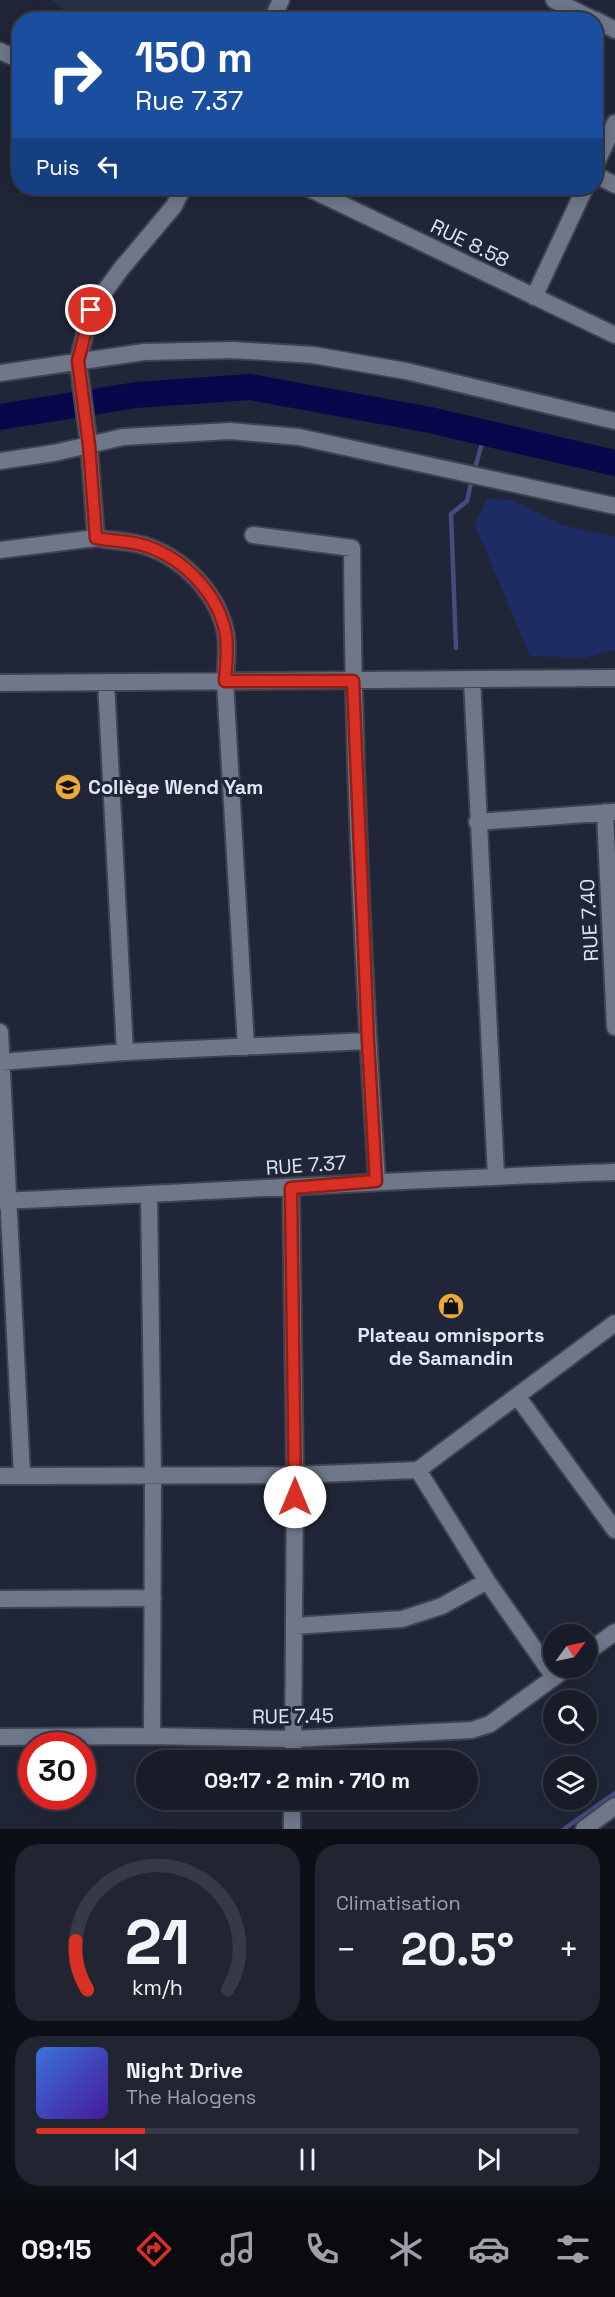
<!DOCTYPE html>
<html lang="fr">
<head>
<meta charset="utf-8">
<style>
  :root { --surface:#181c29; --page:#212531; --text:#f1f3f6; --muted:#9fa1a8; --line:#363a46; --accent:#d93025 }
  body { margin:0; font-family:"Space Grotesk",sans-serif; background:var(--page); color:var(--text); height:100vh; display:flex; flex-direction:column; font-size:22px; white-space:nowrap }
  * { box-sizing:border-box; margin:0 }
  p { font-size:20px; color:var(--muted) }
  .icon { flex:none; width:33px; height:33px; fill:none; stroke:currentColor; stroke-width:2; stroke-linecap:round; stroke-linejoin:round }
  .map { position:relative; height:1829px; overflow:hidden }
  .details { display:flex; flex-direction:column; gap:15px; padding:15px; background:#0d0f17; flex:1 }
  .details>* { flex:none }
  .hud { position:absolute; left:12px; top:12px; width:591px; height:183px; border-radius:24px; box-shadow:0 3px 15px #0003,0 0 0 2px var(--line); background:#1a4fa0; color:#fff; overflow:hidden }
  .needle { width:39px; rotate:57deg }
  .tools { position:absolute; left:543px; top:1624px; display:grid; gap:12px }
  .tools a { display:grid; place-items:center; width:54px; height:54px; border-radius:50%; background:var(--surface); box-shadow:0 3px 15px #0003,0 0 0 2px var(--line); font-size:30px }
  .speed { position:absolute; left:18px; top:1732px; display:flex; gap:12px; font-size:30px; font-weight:700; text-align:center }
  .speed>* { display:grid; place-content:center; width:78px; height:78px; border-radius:50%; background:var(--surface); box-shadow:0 3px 15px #0003,0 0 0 2px var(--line); line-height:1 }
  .speed .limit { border:9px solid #d22; background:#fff; color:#111 }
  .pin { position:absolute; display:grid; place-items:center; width:51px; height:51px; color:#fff; margin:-26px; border:3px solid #fff; border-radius:50%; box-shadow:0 2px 6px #0007 }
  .me { position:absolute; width:66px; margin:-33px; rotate:0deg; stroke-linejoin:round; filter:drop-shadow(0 0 4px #0008) }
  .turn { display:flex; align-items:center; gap:21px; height:126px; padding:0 24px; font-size:27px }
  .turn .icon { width:78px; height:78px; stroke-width:2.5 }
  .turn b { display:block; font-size:42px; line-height:51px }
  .then { display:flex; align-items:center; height:57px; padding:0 24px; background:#0003; gap:12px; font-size:22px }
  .big { font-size:45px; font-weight:600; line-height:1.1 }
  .details .tile { flex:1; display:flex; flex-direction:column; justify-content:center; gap:9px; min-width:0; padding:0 21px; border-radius:24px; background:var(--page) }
  .details .dial { align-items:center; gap:0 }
  .dial svg { height:156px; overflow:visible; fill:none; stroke:var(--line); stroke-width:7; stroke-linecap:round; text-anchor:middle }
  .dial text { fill:var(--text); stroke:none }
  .song { display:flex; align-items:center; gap:18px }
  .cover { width:72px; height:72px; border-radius:9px; background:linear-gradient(135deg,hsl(220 70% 55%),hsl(260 70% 35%)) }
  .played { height:6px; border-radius:3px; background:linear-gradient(90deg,var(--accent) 20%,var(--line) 20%) }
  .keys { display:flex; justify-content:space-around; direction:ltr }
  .heat { display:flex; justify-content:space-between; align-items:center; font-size:33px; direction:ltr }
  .details .tiles { flex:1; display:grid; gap:15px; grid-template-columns:1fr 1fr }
  .tile:last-child { grid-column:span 2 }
  .trip { position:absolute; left:136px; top:1750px; width:342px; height:60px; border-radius:30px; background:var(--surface); box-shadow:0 3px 15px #0003,0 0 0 2px var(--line); font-weight:600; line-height:60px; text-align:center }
  .tab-bar { display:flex; height:96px; justify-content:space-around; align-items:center; background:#0a0b10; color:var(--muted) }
  .tab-bar .icon { width:42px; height:42px }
  .tab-bar .current { color:var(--accent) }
  .tab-bar b { font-size:27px; color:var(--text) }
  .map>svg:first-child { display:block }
</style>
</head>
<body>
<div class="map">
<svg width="615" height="1829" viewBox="0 0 615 1829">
  <rect width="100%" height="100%" fill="#202637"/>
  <path fill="#293146" d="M 51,0 L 272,0 L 263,20 L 75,19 Z"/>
  <path fill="#1d2c64" d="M 487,498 L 513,500 L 562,525 L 615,537 L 615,650 L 584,658 L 530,656 L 475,525 Z"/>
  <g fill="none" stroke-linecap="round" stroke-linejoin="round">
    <path stroke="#484b7d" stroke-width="4.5" d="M 475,468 L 485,433
      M 456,648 L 451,514 L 467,501 L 471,483
      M 564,1829 L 615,1793"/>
    <path stroke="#06084b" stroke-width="26" d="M 0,417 L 136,395 L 250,387 L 430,420 L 615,463"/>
    <defs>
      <path id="street" d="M 554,0 L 594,20
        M 272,20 L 281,0
        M 596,20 L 615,30
        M 0,51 L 20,60
        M 596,164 L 615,123
        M 596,175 L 615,185
        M 308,188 L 615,335
        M 534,297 L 585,188
        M 0,373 L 144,352 L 233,350 L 313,355 L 406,371 L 615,421
        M 0,461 L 54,453 L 123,437 L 230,431 L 299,437 L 615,506
        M 253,535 L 352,548 C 353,759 363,970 377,1181
        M 96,538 C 112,541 131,541 146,546 C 185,559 219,595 226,635 C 228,649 226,666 225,681 L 246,1047
        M 0,550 L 96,538 L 89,445 L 78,361 L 91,310 L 121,269 L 174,206 L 183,188
        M 472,679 L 496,1176
        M 106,682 L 125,1052
        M 0,683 L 615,678
        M 605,812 L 615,1027
        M 477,822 L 614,812
        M 0,1032 L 22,1476
        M 1,1062 L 125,1052 L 368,1041
        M 291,1188 L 295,1475 L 293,1761
        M 149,1195 L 153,1476 L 152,1736
        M 0,1201 C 205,1192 410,1179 615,1172
        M 517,1396 L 615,1530
        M 418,1470 L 487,1581 L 554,1677
        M 0,1476 L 295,1475 L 418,1470 L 615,1323
        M 0,1599 L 153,1598
        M 294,1626 L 402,1619 L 442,1606 L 487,1581
        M 586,1653 L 615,1632
        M 0,1737 L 152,1736 L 293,1739 L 472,1730 L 490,1724 L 567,1668
        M 292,1829 L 292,1800
        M 584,1829 L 615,1806"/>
    </defs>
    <use href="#street" stroke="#3e4351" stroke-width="20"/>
    <use href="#street" stroke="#6f778b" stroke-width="16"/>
  </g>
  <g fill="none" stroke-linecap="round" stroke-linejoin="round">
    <defs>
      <path id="route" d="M 91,310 L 78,361 L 89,445 L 96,538 C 112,541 131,541 146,546 C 185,559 219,595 226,635 C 228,649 226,666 225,681 L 353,681 L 368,1041 L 376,1181 L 291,1188 L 295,1497"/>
    </defs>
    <use href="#route" stroke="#8d1f18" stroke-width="15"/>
    <use href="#route" stroke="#d93025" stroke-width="10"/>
  </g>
  <defs>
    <symbol id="school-disc" viewBox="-11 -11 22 22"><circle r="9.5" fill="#eda83b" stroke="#202637"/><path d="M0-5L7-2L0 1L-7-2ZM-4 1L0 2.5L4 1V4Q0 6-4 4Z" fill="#111"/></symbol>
    <symbol id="shop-disc" viewBox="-11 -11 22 22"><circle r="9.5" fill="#eda83b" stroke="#202637"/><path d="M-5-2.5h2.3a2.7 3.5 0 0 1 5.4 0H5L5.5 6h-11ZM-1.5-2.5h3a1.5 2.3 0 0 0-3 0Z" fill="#111"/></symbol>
  </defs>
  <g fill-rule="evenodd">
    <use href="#school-disc" x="53" y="772" width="30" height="30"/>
    <use href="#shop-disc" x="436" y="1291" width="30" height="30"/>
  </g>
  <g text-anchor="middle" stroke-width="6" stroke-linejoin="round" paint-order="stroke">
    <g font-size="20" fill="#e2e6f2" stroke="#202637">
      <text transform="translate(470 243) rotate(26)" y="7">RUE 8.58</text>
      <text transform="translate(589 920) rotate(-93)" y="7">RUE 7.40</text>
      <text transform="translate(306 1165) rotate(-4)" y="7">RUE 7.37</text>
      <text transform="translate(293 1716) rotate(-1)" y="7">RUE 7.45</text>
    </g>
    <g font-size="20" font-weight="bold" fill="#e2e6f2" stroke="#202637" text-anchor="start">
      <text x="88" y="794">Collège Wend Yam</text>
      <text x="451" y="1342" text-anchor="middle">Plateau omnisports<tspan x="451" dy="23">de Samandin</tspan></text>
    </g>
  </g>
</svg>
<div class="tools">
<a><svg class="needle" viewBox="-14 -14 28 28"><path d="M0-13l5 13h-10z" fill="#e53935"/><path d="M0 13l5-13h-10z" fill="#9fa1a8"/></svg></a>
<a><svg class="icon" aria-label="search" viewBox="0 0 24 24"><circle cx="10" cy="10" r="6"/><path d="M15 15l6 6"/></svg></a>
<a><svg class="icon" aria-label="layers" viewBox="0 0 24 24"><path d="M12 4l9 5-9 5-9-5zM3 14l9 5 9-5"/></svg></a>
</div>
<div class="speed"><div class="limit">30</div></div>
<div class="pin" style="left:91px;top:310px;background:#d93025"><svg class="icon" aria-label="arrive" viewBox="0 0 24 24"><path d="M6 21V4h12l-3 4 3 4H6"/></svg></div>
<svg class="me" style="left:295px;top:1497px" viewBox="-20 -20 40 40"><circle r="19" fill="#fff"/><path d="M0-13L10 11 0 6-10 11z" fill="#d93025"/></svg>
<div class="trip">09:17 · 2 min · 710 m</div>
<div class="hud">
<div class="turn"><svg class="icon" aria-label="right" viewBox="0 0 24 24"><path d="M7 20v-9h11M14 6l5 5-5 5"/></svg><div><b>150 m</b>Rue 7.37</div></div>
<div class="then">Puis<svg class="icon" aria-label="left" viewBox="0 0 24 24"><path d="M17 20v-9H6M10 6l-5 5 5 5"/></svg></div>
</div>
</div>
<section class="details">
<div class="tiles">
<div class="tile dial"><svg viewBox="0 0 100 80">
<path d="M14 69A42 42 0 1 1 86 69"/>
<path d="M14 69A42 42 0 0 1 8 44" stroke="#d93025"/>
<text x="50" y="56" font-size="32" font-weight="700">21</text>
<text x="50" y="72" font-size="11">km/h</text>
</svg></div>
<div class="tile"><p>Climatisation</p>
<div class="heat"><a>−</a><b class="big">20.5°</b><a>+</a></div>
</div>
<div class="tile">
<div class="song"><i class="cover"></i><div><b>Night Drive</b><p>The Halogens</p></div></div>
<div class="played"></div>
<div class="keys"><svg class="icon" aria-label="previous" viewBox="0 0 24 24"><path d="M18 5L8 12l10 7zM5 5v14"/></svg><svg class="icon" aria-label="pause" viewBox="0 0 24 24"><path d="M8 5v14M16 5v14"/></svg><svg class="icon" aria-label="next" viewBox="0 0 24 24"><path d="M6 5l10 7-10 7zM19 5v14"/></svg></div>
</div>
</div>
</section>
<nav class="tab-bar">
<b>09:15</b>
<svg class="icon current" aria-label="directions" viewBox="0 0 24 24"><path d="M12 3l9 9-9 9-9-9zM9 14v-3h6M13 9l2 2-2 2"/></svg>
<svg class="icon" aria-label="music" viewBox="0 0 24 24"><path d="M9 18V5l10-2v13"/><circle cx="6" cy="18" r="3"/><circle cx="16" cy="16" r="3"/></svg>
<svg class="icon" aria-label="phone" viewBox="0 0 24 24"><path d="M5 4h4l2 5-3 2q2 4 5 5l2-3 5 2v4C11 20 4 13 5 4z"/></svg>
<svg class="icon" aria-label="climate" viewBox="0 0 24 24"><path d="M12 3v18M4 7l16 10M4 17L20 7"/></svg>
<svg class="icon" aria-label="car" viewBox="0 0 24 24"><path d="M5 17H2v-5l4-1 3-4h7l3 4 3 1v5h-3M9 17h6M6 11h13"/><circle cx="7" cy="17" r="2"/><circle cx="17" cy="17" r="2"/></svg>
<svg class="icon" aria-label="filters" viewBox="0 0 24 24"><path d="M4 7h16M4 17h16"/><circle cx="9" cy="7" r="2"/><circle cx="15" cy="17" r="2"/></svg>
</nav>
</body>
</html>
